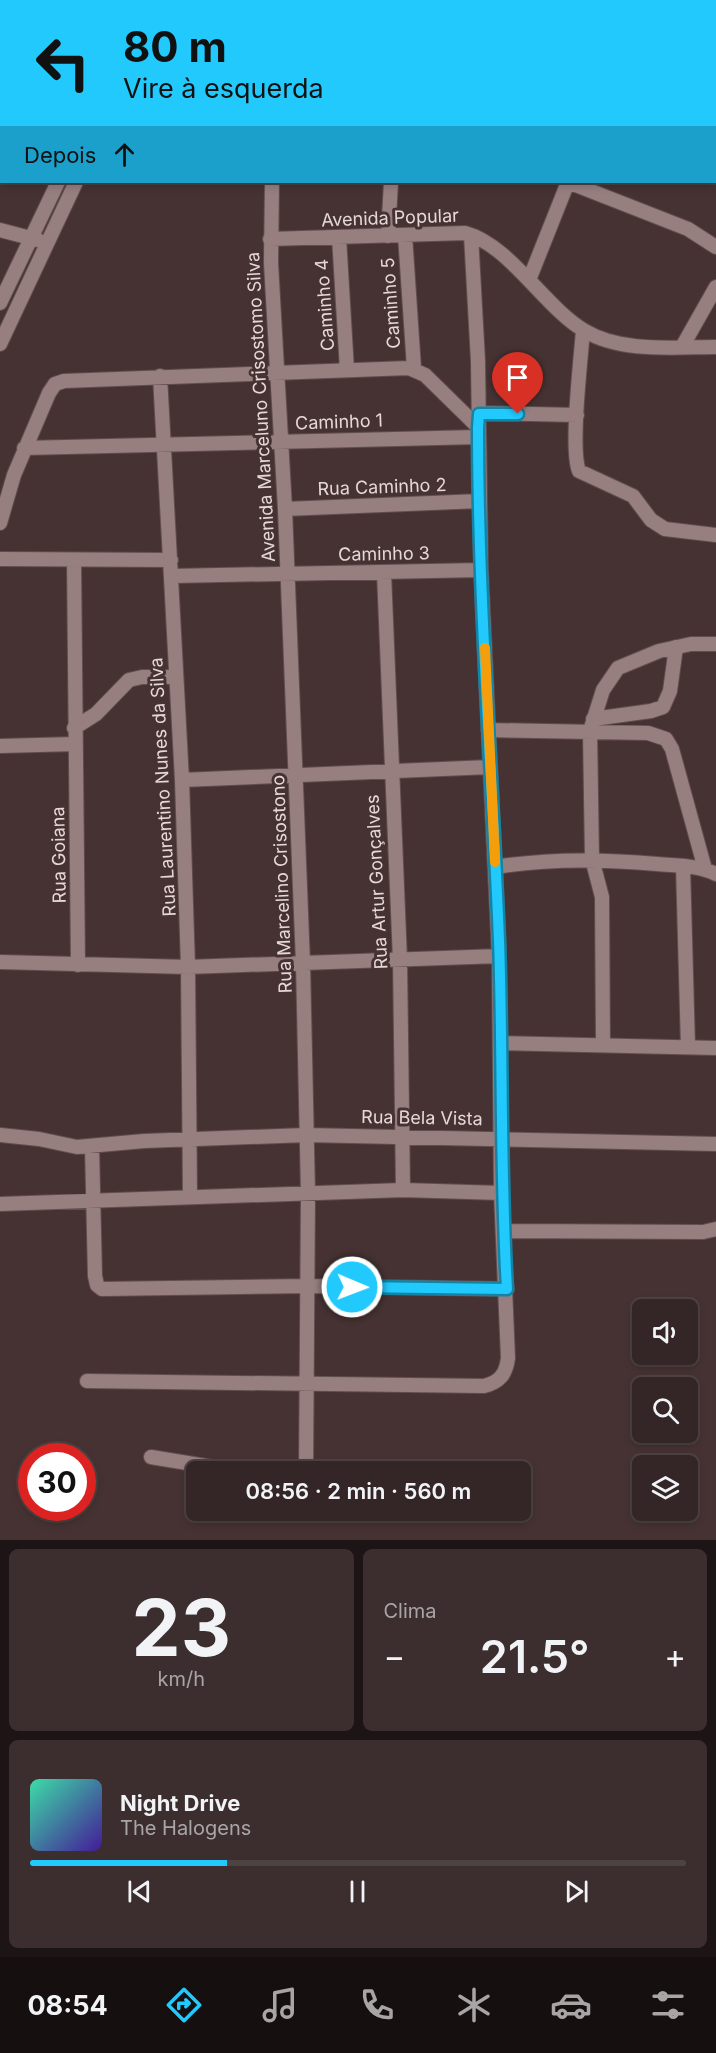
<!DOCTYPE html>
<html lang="pt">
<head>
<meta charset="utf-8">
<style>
  :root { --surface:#342626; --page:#3c2e2e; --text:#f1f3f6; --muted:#a9a5a7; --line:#4e4343; --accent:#21c9fd }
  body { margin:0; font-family:Inter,sans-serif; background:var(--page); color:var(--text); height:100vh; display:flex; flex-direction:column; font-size:22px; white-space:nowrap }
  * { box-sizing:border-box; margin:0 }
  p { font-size:20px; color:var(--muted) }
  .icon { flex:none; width:33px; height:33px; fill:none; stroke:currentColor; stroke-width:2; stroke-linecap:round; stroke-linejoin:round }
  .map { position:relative; height:1540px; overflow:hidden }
  .drawer { display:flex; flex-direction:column; gap:9px; padding:9px; background:#1d1515; flex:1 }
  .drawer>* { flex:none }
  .hud { position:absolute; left:0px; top:0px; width:717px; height:183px; box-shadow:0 3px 9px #0003,0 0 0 2px var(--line); background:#21c9fd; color:#111; overflow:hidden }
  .buttons { position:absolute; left:632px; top:1299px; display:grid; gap:12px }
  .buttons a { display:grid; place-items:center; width:66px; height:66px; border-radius:9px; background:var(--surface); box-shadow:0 3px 9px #0003,0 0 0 2px var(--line); font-size:30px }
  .speed { position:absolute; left:18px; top:1443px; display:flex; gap:12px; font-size:30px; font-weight:700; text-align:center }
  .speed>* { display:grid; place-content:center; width:78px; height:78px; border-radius:50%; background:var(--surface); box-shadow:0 3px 9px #0003,0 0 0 2px var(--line); line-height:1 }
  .speed .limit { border:9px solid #d22; background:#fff; color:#111 }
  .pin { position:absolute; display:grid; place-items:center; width:51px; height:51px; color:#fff; margin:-62px -26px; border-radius:50% 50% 50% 0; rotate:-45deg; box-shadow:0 0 6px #0007 }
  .pin .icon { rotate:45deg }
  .me { position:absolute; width:66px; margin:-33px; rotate:91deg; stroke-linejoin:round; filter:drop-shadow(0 0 4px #0008) }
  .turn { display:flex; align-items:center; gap:21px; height:126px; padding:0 24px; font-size:27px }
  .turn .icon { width:78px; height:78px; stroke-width:2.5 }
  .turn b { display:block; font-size:42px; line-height:51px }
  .then { display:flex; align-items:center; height:57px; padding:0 24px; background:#0003; gap:12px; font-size:22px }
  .big { font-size:45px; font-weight:600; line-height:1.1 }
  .drawer .card { flex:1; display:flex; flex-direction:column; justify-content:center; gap:9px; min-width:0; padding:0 21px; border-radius:9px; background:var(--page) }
  .drawer .dial { align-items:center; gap:0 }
  .dial b { font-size:78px; line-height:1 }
  .song { display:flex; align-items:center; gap:18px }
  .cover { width:72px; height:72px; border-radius:9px; background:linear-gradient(135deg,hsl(160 70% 55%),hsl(260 70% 35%)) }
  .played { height:6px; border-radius:3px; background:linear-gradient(90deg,var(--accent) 30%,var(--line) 30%) }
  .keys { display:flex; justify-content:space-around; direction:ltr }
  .heat { display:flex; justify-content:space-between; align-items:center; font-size:33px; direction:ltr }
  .drawer .tiles { flex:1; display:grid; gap:9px; grid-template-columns:1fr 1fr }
  .card:last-child { grid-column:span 2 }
  .trip { position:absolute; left:186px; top:1461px; width:345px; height:60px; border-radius:9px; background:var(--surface); box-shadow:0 3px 9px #0003,0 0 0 2px var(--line); font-weight:600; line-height:60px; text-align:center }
  .dock { display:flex; height:96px; justify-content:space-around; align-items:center; background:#150f0f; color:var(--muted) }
  .dock .icon { width:42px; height:42px }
  .dock .active { color:var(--accent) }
  .dock b { font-size:27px; color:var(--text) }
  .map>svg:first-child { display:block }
</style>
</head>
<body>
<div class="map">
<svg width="716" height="1540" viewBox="0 0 716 1540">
  <rect width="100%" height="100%" fill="#463232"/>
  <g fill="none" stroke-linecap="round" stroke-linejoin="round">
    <defs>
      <path id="street" d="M 155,0 L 157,2
        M 211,2 L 212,0
        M 363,2 L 364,0
        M 510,2 L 511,0
        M 0,45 L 2,46
        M 272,182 L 271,263 L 285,509 L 303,963 L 308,1193 L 306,1472
        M 0,230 L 38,240
        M 405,235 L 414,368
        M 388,236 L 391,182
        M 339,237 L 347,370
        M 270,239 L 465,233 C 510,245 545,308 585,331 C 622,353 674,347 716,347
        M 529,280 L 568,182 L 688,229 L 716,247
        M 0,303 L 58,182
        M 583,330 C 581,358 570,449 579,471 L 633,496 L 651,520 L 665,529 L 716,535
        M 0,344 L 76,182
        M 682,347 L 716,287
        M 160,376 L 182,780 L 188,967 L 190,1197
        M 479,413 L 577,415
        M 24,448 L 478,437
        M 285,509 L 480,501
        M 0,523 L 14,475 L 49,393 L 55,384 L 64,381 L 409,368 L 425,375 L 478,427
        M 0,559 L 171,560
        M 74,560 L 78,965
        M 384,573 L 400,960 L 403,1190
        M 172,576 L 481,570
        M 593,719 L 651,711 L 663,707 L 670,691 L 676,647
        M 74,728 L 96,714 L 129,680 L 142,677 L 175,677
        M 488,730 L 648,733 L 666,739 L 672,749 L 705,869
        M 0,746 L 75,744
        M 182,780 L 490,767
        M 683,866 L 688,1047
        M 496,867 C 550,858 602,859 657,864 C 677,866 698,865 716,874
        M 0,962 L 188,967 L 499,956
        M 502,1043 L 716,1048
        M 603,1044 L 602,897 L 592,859 L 590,731 L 603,690 L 618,668 L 659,651 L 691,644 L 716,644
        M 0,1135 L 39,1139 L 77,1147 L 144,1141 L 306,1135 L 716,1144
        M 92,1147 L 95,1276 L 97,1285 L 102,1289 L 308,1286 L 507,1289
        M 0,1204 L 403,1190 L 501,1193
        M 504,1231 L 703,1232 L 716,1229
        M 87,1381 L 484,1386 C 500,1382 506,1374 508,1358 L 501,1193 L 499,956 L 481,570 L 478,361 L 471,235
        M 151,1457 L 242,1472"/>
    </defs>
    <use href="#street" stroke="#604e4f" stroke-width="16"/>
    <use href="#street" stroke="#977f80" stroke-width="14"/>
  </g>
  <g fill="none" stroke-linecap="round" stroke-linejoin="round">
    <defs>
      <path id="route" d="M 352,1287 L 507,1289 C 500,1172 503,1056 499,940 C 492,769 478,598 478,428 L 479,414 L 518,414"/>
    </defs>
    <use href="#route" stroke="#1583a4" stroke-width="15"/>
    <use href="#route" stroke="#21c9fd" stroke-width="10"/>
    <path stroke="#f59e0b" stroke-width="10" d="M 485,648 L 495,862"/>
  </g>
  <g text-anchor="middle" stroke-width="6" stroke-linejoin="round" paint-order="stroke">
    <g font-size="18" fill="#e6d8d9" stroke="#463232">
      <text transform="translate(390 218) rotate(-2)" y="6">Avenida Popular</text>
      <text transform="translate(391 303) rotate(-94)" y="6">Caminho 5</text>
      <text transform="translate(325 305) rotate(-94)" y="6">Caminho 4</text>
      <text transform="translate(261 407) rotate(-93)" y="6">Avenida Marceluno Crisostomo Silva</text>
      <text transform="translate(339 422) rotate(-2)" y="6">Caminho 1</text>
      <text transform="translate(382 487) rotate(-2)" y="6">Rua Caminho 2</text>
      <text transform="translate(384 554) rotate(-1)" y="6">Caminho 3</text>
      <text transform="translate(163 787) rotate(-93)" y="6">Rua Laurentino Nunes da Silva</text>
      <text transform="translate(59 855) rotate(-91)" y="6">Rua Goiana</text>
      <text transform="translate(377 882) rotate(-93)" y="6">Rua Artur Gonçalves</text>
      <text transform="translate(282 884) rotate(-92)" y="6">Rua Marcelino Crisostono</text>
      <text transform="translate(422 1118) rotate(1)" y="6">Rua Bela Vista</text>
    </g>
  </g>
</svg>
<div class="buttons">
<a><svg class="icon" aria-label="sound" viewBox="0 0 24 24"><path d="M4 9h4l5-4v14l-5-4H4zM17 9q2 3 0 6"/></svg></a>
<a><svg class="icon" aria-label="search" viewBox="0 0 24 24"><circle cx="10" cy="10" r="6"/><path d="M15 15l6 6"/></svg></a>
<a><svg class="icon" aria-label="layers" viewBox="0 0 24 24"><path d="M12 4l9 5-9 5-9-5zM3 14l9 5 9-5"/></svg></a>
</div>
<div class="speed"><div class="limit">30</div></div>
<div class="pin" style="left:518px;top:414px;background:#d93025"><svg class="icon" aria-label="arrive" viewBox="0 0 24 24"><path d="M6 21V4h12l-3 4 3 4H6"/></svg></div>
<svg class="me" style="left:352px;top:1287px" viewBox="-20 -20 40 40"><circle r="17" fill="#21c9fd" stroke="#fff" stroke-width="3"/><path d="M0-11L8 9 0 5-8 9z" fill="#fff"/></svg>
<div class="trip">08:56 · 2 min · 560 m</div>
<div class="hud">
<div class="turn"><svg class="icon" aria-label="left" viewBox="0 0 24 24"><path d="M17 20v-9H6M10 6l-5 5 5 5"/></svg><div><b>80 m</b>Vire à esquerda</div></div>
<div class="then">Depois<svg class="icon" aria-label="ahead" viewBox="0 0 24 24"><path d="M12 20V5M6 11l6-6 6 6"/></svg></div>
</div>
</div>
<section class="drawer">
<div class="tiles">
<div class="card dial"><b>23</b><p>km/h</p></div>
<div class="card"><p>Clima</p>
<div class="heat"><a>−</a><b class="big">21.5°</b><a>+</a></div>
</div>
<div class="card">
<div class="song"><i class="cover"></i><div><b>Night Drive</b><p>The Halogens</p></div></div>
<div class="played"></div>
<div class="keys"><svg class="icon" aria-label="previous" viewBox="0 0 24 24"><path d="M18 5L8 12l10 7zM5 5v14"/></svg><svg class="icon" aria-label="pause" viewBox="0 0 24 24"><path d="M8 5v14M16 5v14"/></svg><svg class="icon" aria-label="next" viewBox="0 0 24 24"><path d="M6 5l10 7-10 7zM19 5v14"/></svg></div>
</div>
</div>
</section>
<nav class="dock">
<b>08:54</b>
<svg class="icon active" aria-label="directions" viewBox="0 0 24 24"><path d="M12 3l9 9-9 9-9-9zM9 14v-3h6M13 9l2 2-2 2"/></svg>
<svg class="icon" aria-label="music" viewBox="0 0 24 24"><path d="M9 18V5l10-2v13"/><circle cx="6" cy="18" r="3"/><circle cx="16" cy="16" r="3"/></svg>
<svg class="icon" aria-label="phone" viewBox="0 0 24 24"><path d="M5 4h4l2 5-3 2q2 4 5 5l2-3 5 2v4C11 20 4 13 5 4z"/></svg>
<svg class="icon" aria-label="climate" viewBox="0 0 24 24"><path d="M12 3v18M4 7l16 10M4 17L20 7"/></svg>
<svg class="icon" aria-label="car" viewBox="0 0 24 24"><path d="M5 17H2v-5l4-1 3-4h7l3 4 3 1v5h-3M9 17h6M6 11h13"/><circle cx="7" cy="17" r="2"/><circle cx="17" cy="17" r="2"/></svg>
<svg class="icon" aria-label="filters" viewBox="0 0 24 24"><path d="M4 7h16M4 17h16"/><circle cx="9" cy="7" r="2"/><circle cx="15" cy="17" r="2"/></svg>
</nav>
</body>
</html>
